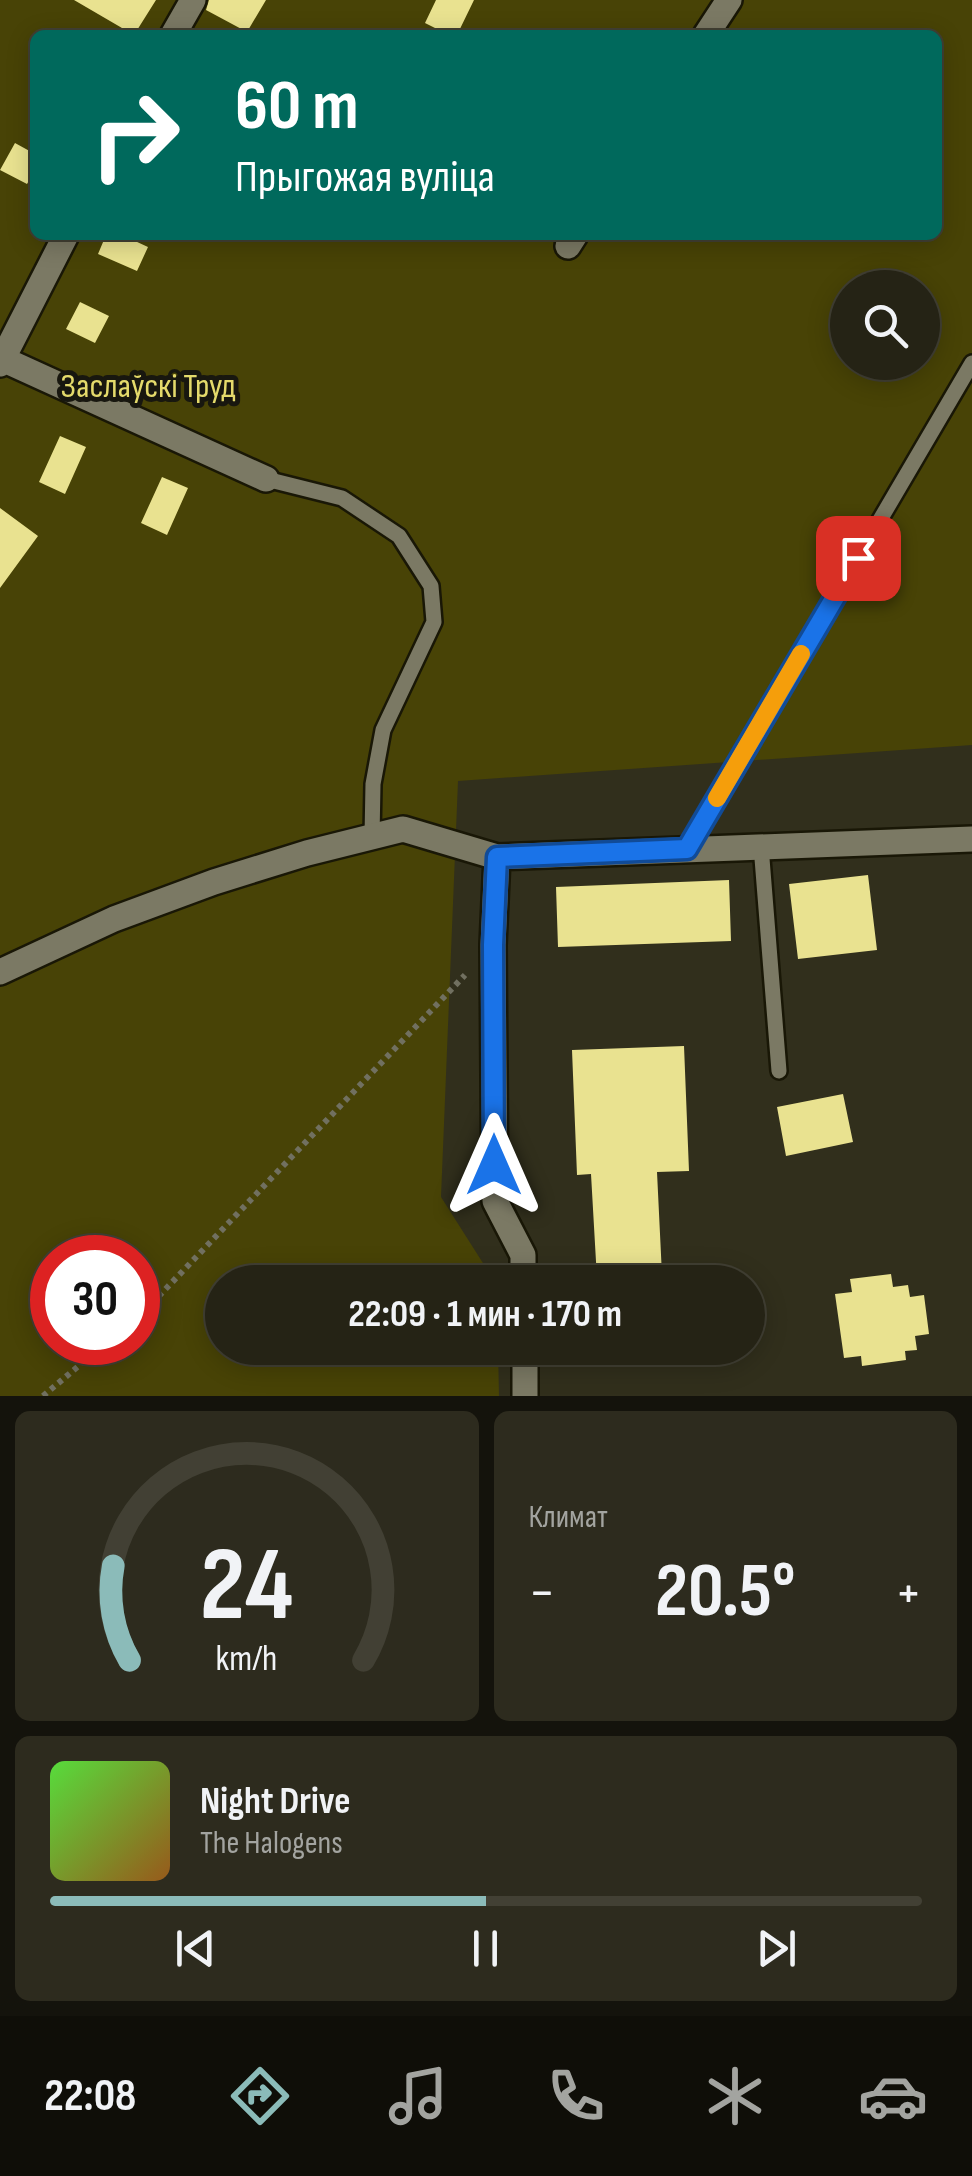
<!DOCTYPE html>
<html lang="ru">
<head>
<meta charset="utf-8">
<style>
  :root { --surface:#252315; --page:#2d2b1e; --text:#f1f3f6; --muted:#a3a4a0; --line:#424034; --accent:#8bbbb9 }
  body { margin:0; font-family:"Sofia Sans Condensed",sans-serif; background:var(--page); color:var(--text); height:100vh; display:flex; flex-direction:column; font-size:38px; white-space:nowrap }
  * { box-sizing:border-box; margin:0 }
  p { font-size:32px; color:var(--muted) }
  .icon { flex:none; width:55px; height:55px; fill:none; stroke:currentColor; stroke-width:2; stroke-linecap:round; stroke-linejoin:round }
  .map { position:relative; height:1396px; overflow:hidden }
  .side { display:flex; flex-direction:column; gap:15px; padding:15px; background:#14130c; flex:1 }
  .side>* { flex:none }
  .banner { position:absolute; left:30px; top:30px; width:912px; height:210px; border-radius:15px; box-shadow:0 5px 25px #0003,0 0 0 2px var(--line); background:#00695c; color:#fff; overflow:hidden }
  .buttons { position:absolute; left:830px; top:270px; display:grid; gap:20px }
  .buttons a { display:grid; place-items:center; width:110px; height:110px; border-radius:50%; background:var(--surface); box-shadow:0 5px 25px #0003,0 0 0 2px var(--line); font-size:50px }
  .speed { position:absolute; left:30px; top:1235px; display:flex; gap:20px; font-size:50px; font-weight:700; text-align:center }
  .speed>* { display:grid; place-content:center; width:130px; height:130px; border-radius:50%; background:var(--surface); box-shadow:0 5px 25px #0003,0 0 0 2px var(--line); line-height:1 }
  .speed .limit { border:15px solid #d22; background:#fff; color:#111 }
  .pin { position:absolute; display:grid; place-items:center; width:85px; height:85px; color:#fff; margin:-42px; border-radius:20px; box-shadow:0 5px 15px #0006 }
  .me { position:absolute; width:110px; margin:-55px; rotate:0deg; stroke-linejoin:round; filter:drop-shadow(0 0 8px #0008) }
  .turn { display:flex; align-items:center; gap:35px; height:210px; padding:0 40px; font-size:45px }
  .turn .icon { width:130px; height:130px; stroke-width:2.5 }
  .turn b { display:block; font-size:70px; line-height:85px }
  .big { font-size:75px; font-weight:700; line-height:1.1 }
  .side .tile { flex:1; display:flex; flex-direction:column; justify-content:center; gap:15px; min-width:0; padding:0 35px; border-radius:15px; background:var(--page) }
  .side .dial { align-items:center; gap:0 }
  .dial svg { height:260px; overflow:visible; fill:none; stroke:var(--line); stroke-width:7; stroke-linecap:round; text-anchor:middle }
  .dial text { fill:var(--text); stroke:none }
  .song { display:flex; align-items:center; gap:30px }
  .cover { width:120px; height:120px; border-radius:15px; background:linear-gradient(135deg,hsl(110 70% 55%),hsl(30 70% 35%)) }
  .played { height:10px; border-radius:5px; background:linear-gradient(90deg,var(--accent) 50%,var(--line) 50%) }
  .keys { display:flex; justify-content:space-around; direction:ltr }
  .heat { display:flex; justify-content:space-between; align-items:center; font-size:55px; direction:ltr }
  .side .tiles { flex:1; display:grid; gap:15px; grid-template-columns:1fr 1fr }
  .tile:last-child { grid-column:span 2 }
  .trip { position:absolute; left:205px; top:1265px; width:560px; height:100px; border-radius:50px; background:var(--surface); box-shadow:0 5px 25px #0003,0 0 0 2px var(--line); font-weight:700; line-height:100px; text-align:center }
  .menu { display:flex; height:160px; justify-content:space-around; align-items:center; background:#0f0e08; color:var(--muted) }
  .menu .icon { width:70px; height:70px }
  .menu .selected { color:var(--accent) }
  .menu b { font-size:45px; color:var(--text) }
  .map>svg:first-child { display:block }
</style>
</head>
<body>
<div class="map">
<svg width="972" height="1396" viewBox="0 0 972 1396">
  <rect width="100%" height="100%" fill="#312f1c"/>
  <path fill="#484306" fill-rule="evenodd" d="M 0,0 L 972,0 L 972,745 L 458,781 L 441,1197 L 495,1282 L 222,1282 L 222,1348 L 498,1348 L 499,1396 L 0,1396 ZM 35,35 L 938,35 L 938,235 L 35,235 ZM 848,288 L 922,288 L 922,362 L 848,362 ZM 52,1258 L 138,1258 L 138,1342 L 52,1342 Z"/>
  <path fill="#e9e290" d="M 74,0 L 156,0 L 134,35 Z
    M 209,0 L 266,0 L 247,32 L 206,10 Z
    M 436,0 L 474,0 L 457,35 L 449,35 L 425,23 Z
    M 15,143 L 35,154 L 35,170 L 27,184 L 0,170 Z
    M 106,235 L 122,235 L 148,247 L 137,271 L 98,254 Z
    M 80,302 L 109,316 L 95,343 L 66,329 Z
    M 60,436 L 86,447 L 65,494 L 39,482 Z
    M 162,477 L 188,488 L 167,535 L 141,523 Z
    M 0,508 L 38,536 L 0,588 Z
    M 868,875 L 877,950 L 798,959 L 789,884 Z
    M 729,880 L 731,941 L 558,947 L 556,887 Z
    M 684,1046 L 689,1171 L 657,1172 L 662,1275 L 597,1279 L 591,1174 L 577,1175 L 572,1050 Z
    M 843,1094 L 853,1142 L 786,1156 L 777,1107 Z
    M 891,1274 L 893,1287 L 908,1285 L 910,1297 L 924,1295 L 929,1334 L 915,1336 L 917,1350 L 905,1351 L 906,1360 L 862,1366 L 861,1356 L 844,1358 L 835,1294 L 852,1292 L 850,1279 Z"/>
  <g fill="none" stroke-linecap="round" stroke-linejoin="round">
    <defs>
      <path id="lane" d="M 266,479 L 342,498 L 399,536 L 431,586 L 434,622 L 383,730 L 373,784 L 372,837
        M 761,846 L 779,1071
        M 687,849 L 972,363"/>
      <path id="street" d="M 173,35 L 193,0
        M 706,35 L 729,0
        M 568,246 L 575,235
        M 0,358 L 266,479
        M 0,364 L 66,235
        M 497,857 L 493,945 L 495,1201 L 523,1255 L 523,1282
        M 0,972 L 114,919 L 214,882 L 307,853 L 403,829 L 497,857 L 972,839
        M 525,1348 L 525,1396"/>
    </defs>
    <use href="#lane" stroke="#191706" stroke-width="20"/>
    <use href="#street" stroke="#191706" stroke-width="30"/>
    <path stroke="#717060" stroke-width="6" stroke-dasharray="5 5" stroke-linecap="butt" d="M 138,1318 L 465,975
      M 43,1396 L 107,1342"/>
    <use href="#lane" stroke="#7b7964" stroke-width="15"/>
    <use href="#street" stroke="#7b7964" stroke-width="25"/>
  </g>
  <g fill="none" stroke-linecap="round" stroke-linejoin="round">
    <defs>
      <path id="route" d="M 494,1165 L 493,945 L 497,857 L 687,849 L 858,558"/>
    </defs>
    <use href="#route" stroke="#114b97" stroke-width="25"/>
    <use href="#route" stroke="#1a73e8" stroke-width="18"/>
    <path stroke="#f59e0b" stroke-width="18" d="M 717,798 L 801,654"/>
  </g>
  <g text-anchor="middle" stroke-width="10" stroke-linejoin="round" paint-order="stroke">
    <g font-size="35" fill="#e4da6b" stroke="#18170f">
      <text x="148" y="397">Заслаўскі Труд</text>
    </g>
  </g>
</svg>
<div class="buttons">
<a><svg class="icon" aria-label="search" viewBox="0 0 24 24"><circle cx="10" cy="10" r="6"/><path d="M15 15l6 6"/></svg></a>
</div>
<div class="speed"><div class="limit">30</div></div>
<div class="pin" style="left:858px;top:558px;background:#d93025"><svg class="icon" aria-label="arrive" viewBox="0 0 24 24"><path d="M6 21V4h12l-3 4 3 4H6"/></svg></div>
<svg class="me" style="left:494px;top:1165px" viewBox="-20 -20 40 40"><path d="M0-17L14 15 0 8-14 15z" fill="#1a73e8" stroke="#fff" stroke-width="4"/></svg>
<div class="trip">22:09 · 1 мин · 170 m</div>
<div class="banner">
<div class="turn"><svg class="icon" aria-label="right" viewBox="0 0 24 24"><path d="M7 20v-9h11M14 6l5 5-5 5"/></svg><div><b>60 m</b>Прыгожая вуліца</div></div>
</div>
</div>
<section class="side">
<div class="tiles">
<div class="tile dial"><svg viewBox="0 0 100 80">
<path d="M14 69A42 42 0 1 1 86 69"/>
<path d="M14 69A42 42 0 0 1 9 40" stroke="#8bbbb9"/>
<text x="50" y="56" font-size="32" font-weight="700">24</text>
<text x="50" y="72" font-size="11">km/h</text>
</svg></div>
<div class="tile"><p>Климат</p>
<div class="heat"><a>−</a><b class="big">20.5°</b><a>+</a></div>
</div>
<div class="tile">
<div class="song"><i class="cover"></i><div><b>Night Drive</b><p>The Halogens</p></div></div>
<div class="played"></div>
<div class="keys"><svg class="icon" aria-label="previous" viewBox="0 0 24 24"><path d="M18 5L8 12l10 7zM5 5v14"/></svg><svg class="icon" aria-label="pause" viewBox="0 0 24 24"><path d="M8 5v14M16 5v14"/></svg><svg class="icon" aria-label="next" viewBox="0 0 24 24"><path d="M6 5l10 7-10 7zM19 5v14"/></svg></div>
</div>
</div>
</section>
<nav class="menu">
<b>22:08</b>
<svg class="icon selected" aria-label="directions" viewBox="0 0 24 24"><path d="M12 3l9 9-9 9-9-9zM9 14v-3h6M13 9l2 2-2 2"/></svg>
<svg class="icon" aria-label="music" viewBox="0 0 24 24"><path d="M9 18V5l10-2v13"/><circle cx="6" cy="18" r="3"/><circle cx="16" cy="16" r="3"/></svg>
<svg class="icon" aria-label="phone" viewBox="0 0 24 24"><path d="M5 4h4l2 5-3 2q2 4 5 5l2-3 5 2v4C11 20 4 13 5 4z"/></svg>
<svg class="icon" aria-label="climate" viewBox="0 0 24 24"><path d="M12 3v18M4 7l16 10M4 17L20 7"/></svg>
<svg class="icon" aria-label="car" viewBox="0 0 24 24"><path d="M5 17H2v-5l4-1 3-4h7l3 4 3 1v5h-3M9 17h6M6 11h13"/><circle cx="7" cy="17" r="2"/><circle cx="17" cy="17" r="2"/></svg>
</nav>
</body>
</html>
